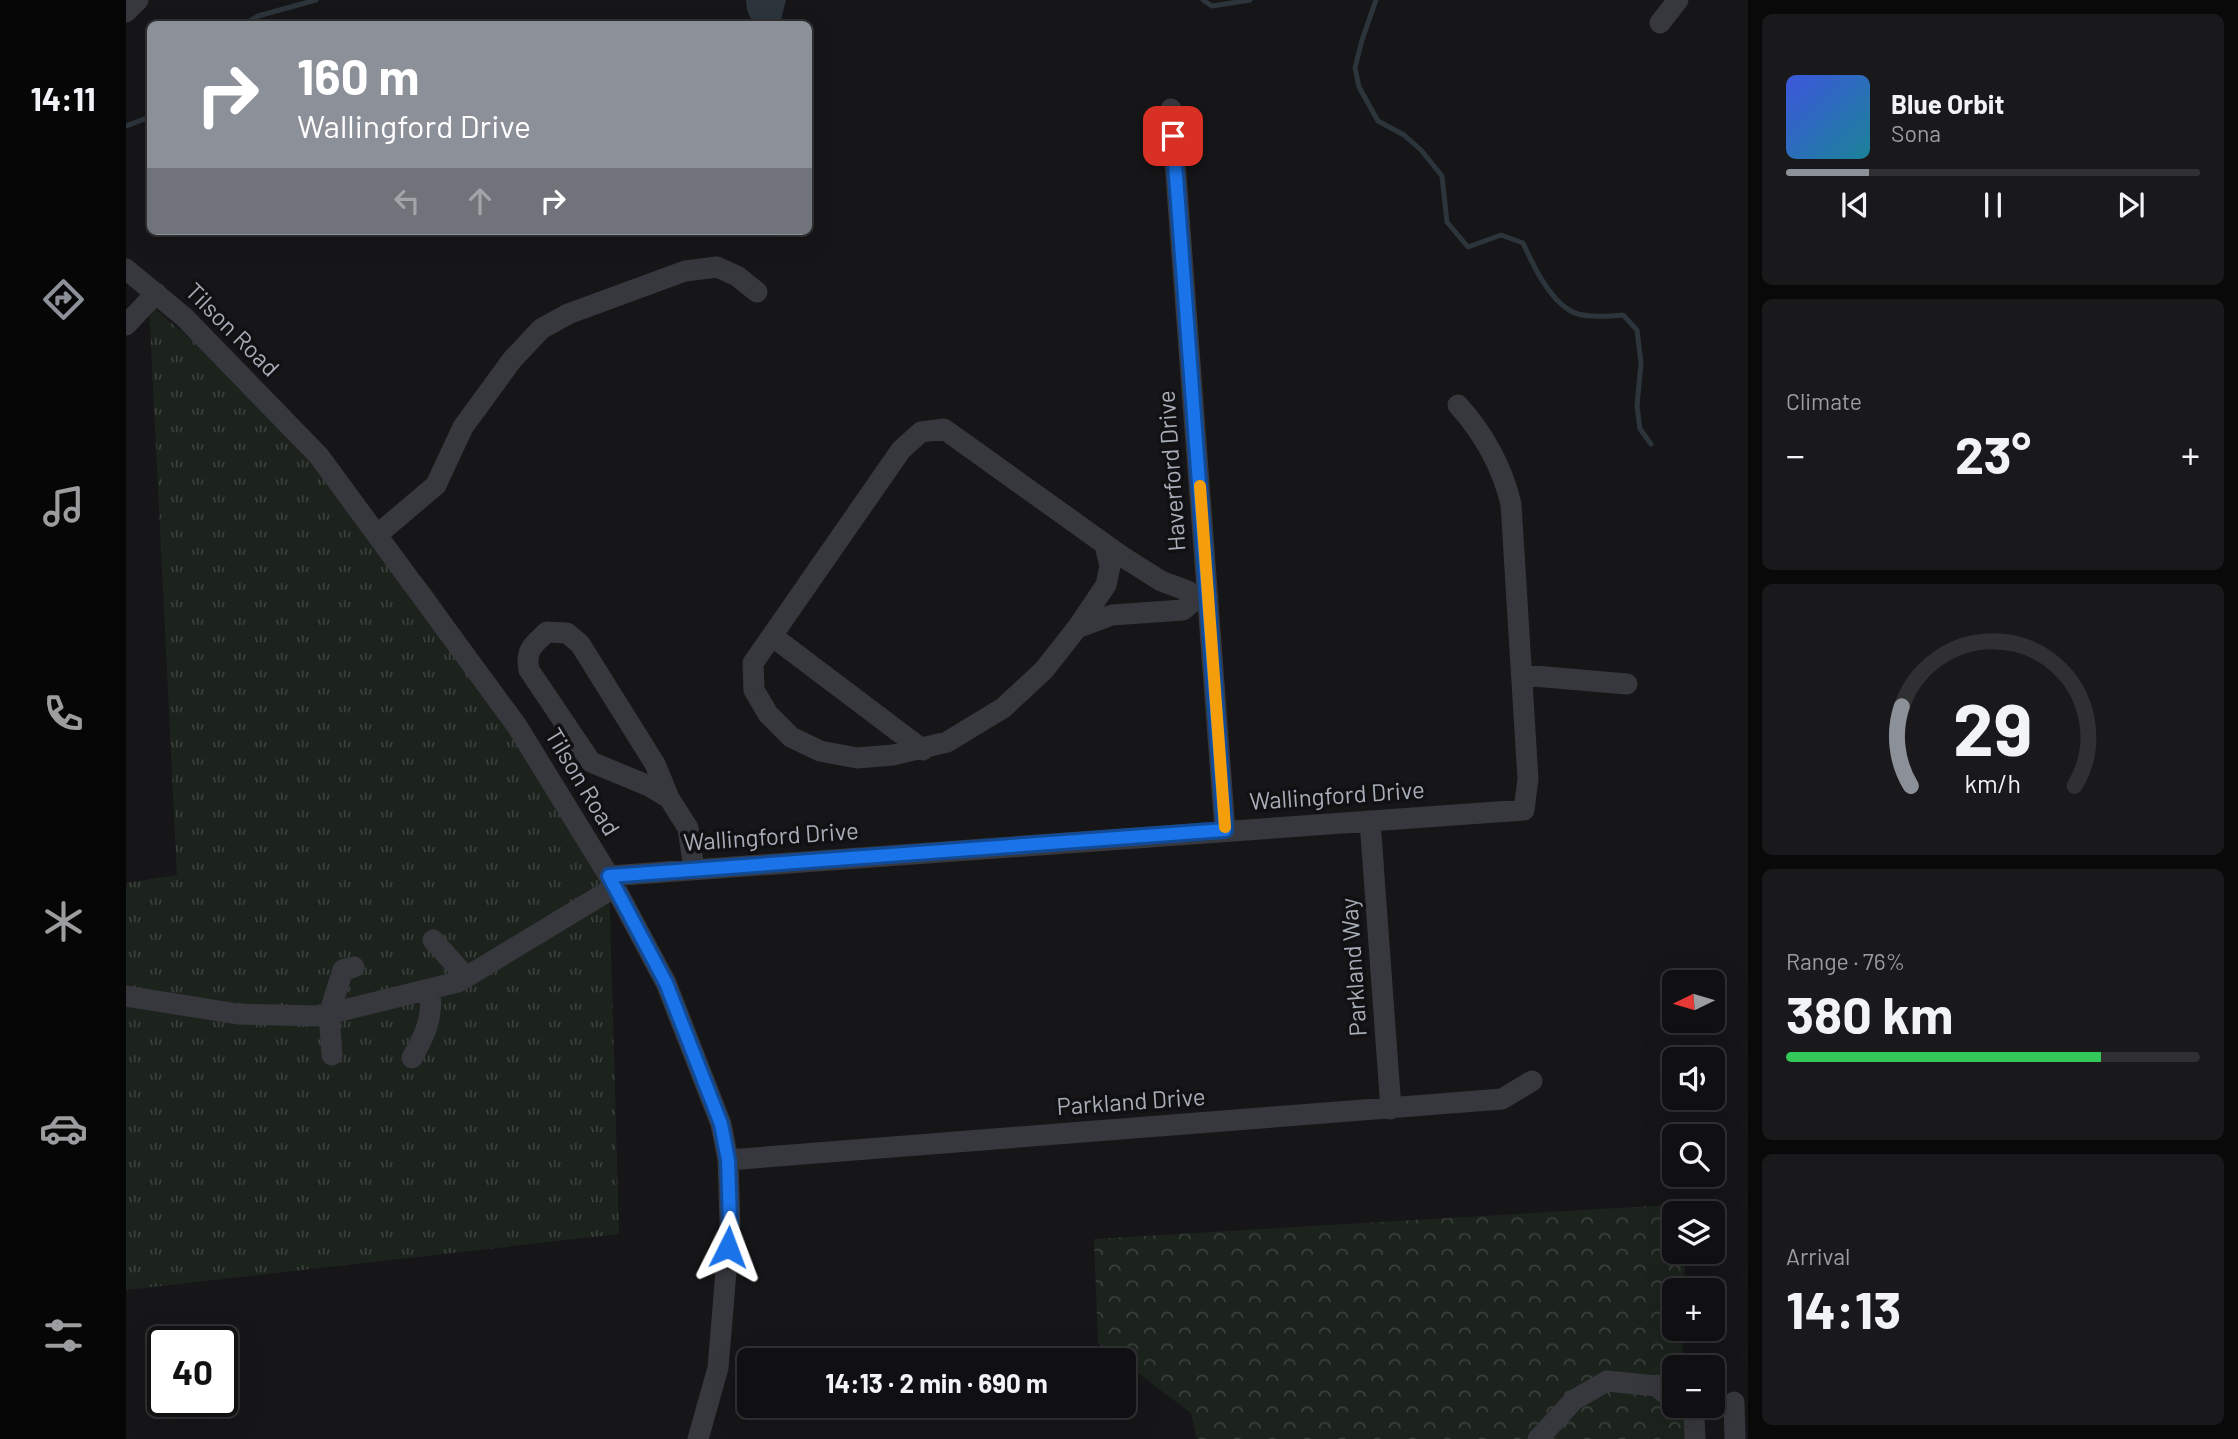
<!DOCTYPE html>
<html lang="en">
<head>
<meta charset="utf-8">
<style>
  :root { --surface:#101012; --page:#19191b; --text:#f1f3f6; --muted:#9c9d9f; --line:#303032; --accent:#8c9099 }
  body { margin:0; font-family:Barlow,sans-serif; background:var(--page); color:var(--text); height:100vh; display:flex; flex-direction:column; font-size:26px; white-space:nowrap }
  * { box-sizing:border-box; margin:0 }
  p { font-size:23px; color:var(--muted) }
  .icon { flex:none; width:38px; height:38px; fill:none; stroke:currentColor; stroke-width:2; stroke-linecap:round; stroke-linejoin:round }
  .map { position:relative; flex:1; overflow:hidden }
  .sheet { display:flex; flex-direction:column; gap:14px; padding:14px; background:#09090a; width:490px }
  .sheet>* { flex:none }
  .banner { position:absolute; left:21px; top:21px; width:665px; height:214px; border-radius:10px; box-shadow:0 7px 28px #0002,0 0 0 2px var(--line); background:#8c9099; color:#fff; overflow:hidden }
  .needle { width:46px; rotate:265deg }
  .controls { position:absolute; left:1536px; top:970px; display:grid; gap:14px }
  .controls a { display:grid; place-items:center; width:63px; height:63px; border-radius:10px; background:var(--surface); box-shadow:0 7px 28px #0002,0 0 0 2px var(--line); font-size:35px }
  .speed { position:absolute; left:21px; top:1326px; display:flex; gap:14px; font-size:35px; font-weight:700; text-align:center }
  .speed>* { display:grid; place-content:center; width:91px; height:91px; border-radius:50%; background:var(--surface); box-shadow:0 7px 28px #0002,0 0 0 2px var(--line); line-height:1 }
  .speed .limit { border:4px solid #111; border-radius:10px; background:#fff; color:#111 }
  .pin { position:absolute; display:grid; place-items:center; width:60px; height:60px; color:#fff; margin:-30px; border-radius:14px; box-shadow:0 4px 10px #0006 }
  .me { position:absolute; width:77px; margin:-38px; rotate:3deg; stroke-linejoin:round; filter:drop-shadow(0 0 5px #0008) }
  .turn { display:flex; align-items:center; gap:24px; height:147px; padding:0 35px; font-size:32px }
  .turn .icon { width:91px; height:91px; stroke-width:2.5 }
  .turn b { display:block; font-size:49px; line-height:60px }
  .lanes { display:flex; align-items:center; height:66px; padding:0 35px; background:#0003; justify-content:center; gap:35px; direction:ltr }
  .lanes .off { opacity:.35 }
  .big { font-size:52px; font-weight:700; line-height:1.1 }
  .sheet .tile { flex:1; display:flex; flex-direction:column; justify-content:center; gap:10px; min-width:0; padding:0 24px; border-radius:10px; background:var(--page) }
  .sheet .dial { align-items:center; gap:0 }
  .dial svg { height:182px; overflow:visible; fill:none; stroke:var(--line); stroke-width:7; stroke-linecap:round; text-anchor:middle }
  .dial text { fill:var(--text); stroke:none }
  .song { display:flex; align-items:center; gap:21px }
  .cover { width:84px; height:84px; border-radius:10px; background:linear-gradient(135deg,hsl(230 70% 55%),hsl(190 70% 35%)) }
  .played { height:7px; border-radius:4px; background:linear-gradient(90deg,var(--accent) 20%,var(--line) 20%) }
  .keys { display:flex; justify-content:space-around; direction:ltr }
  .heat { display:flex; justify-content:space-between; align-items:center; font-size:38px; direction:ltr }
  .charge { height:10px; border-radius:5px; background:linear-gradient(90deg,#34c759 76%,var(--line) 0) }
  .trip { position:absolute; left:611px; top:1348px; width:399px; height:70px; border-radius:10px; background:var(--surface); box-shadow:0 7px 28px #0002,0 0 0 2px var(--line); font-weight:700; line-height:70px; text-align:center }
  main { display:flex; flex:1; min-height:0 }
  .tab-bar { display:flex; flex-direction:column; width:126px; justify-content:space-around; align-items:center; background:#060607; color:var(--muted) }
  .tab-bar .icon { width:49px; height:49px }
  .tab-bar .active { color:var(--accent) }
  .tab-bar b { font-size:32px; color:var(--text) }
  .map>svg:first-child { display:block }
</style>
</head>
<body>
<main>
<nav class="tab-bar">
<b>14:11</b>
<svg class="icon active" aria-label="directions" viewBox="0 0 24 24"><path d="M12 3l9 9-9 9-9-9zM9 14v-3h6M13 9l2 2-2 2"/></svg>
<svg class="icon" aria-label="music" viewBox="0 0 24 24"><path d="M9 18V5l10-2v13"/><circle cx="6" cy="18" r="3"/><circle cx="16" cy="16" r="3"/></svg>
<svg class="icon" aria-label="phone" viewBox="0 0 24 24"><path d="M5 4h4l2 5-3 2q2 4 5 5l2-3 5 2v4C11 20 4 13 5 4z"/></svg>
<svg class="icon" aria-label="climate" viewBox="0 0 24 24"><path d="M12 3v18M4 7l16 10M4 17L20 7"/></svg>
<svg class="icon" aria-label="car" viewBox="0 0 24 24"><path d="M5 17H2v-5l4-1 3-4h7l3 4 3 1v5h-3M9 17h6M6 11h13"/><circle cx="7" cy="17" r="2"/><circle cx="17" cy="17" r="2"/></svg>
<svg class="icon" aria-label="filters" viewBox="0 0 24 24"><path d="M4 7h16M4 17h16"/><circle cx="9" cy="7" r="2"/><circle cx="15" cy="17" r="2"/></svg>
</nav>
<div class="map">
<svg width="1622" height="1439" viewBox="0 0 1622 1439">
  <defs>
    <pattern id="grass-tufts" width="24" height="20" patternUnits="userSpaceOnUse" patternTransform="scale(1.75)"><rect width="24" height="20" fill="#1c231d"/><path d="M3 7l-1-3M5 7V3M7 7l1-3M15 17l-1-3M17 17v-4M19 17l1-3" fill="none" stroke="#3a403c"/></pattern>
    <pattern id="forest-crowns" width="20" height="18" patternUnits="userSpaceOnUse" patternTransform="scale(1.75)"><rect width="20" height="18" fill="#1c231d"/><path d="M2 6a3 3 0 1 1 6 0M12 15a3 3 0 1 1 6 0" fill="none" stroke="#3a403c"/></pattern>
  </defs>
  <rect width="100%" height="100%" fill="#161618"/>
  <path fill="url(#grass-tufts)" d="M 23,304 L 139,402 L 307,591 L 420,766 L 483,879 L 493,1234 L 0,1290 L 0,883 L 51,875 Z"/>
  <path fill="url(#forest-crowns)" d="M 1561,1204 L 1561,1213 L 1549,1213 L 1549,1251 L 1559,1251 L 1558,1290 L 1549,1290 L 1549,1328 L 1557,1328 L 1556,1367 L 1549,1367 L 1549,1405 L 1558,1405 L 1563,1439 L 1071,1439 L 1065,1413 L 972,1343 L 968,1239 Z"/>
  <path fill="#2c353c" d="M 620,0 L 660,0 L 654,24 L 627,24 L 621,10 Z"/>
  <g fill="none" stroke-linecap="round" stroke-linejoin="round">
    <path stroke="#2c353c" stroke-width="5" d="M 1077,0 L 1086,6 L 1124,0
      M 1250,0 L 1236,40 L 1229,68 L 1233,87 L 1252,121 L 1278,135 L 1295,150 L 1316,176 L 1321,222 L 1342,247 L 1375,235 L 1397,243 C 1407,265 1422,297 1443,310 C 1457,319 1481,316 1497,315 L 1511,330 L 1515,363 L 1511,406 L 1514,429 L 1525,444
      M 119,24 L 132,16 L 190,0
      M 0,126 L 24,117"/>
    <path stroke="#37383d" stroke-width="21" d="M 0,12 L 12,0
      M 1534,23 L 1552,0
      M 1045,109 L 1099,830
      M 0,269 L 58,317 L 193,456 L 391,726 L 483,876 L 540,983 L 595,1124 L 602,1160 L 604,1223 L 592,1368 L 572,1439
      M 0,325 L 30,293
      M 251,535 L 310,485 L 337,427 L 386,360 L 415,329 L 442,314 L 559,271 L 591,267 L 611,276 L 631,292
      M 979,545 L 984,566 L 980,585 L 951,628 L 918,670 L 877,708 L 821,742 L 767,755 L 731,758 L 694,751 L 665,737 L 642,714 L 628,690 L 627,663 L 775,450 L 795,432 L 818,429 L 994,555 L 1035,581 L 1062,591 L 1071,598
      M 951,628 L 986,615 L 1057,610 L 1071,598 L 1082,597
      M 646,636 L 797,750
      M 1397,675 L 1501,684
      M 543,798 L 523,786 L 465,762 L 403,670 C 399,650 407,645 421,632 L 441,633 L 454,644 L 529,764 L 543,798 L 562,828 L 568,869
      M 1244,821 L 1265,1109
      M 483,876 L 1398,810 L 1402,779 L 1385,504 C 1376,466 1358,434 1332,405
      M 307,940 L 340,977
      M 0,996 L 112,1014 L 194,1016 L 332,982 L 489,887
      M 206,1055 L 203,1014 L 217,970 L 228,967
      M 286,1058 C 300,1033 307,1018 304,989
      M 602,1160 L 1376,1099 L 1406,1081
      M 1608,1402 L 1609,1439
      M 1555,1405 L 1568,1415 L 1569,1439
      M 1412,1439 L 1448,1400 L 1481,1381 L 1530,1386 L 1549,1401"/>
  </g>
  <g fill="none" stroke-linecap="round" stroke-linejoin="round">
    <defs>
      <path id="route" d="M 602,1247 L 604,1223 L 602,1160 L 595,1124 L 540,983 L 483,876 L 1099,830 L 1047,136"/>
    </defs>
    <use href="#route" stroke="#114b97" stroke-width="18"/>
    <use href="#route" stroke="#1a73e8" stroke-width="12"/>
    <path stroke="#f59e0b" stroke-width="12" d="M 1074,486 L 1099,827"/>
  </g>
  <g text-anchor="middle" stroke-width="7" stroke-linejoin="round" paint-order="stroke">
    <g font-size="24" fill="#a8adb8" stroke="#111113">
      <text transform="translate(106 330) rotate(45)" y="8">Tilson Road</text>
      <text transform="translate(1046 471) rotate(-94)" y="8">Haverford Drive</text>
      <text transform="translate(456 782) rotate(59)" y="8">Tilson Road</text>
      <text transform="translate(1211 796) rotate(-4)" y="8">Wallingford Drive</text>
      <text transform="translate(645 837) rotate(-4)" y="8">Wallingford Drive</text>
      <text transform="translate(1228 967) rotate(-94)" y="8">Parkland Way</text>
      <text transform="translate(1005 1102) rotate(-4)" y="8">Parkland Drive</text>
    </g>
  </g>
</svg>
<div class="controls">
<a><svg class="needle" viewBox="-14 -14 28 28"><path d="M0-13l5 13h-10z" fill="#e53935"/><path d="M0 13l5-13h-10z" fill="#9c9d9f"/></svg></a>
<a><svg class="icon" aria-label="sound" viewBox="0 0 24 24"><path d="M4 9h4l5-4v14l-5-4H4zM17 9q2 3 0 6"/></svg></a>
<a><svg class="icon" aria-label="search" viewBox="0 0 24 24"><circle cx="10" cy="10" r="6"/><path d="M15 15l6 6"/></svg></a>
<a><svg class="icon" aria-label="layers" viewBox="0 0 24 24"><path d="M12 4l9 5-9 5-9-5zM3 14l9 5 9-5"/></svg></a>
<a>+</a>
<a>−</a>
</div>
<div class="speed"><div class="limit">40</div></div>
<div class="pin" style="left:1047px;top:136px;background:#d93025"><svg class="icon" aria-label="arrive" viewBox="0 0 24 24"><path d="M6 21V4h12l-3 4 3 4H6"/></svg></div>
<svg class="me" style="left:602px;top:1247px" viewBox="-20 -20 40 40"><path d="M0-17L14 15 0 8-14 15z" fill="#1a73e8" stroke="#fff" stroke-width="4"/></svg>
<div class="trip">14:13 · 2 min · 690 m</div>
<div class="banner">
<div class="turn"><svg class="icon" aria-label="right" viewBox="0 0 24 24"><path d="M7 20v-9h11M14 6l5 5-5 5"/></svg><div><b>160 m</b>Wallingford Drive</div></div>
<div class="lanes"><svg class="icon off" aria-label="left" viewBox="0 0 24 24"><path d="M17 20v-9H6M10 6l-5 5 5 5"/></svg><svg class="icon off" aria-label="ahead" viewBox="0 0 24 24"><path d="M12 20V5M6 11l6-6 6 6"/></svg><svg class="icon" aria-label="right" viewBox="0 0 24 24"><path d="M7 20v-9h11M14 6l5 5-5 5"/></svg></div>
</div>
</div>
<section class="sheet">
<div class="tile">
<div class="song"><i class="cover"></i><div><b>Blue Orbit</b><p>Sona</p></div></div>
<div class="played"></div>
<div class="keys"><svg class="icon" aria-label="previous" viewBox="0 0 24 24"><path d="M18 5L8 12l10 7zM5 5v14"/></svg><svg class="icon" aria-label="pause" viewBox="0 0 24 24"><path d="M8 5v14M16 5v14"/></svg><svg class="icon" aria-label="next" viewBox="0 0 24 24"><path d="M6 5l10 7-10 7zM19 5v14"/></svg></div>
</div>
<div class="tile"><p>Climate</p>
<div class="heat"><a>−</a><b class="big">23°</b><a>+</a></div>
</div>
<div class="tile dial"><svg viewBox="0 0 100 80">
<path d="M14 69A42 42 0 1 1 86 69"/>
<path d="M14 69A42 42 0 0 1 10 34" stroke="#8c9099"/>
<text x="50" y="56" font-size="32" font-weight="700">29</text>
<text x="50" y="72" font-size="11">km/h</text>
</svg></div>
<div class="tile"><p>Range · 76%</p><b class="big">380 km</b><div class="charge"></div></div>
<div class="tile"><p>Arrival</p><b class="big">14:13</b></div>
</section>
</main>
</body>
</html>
